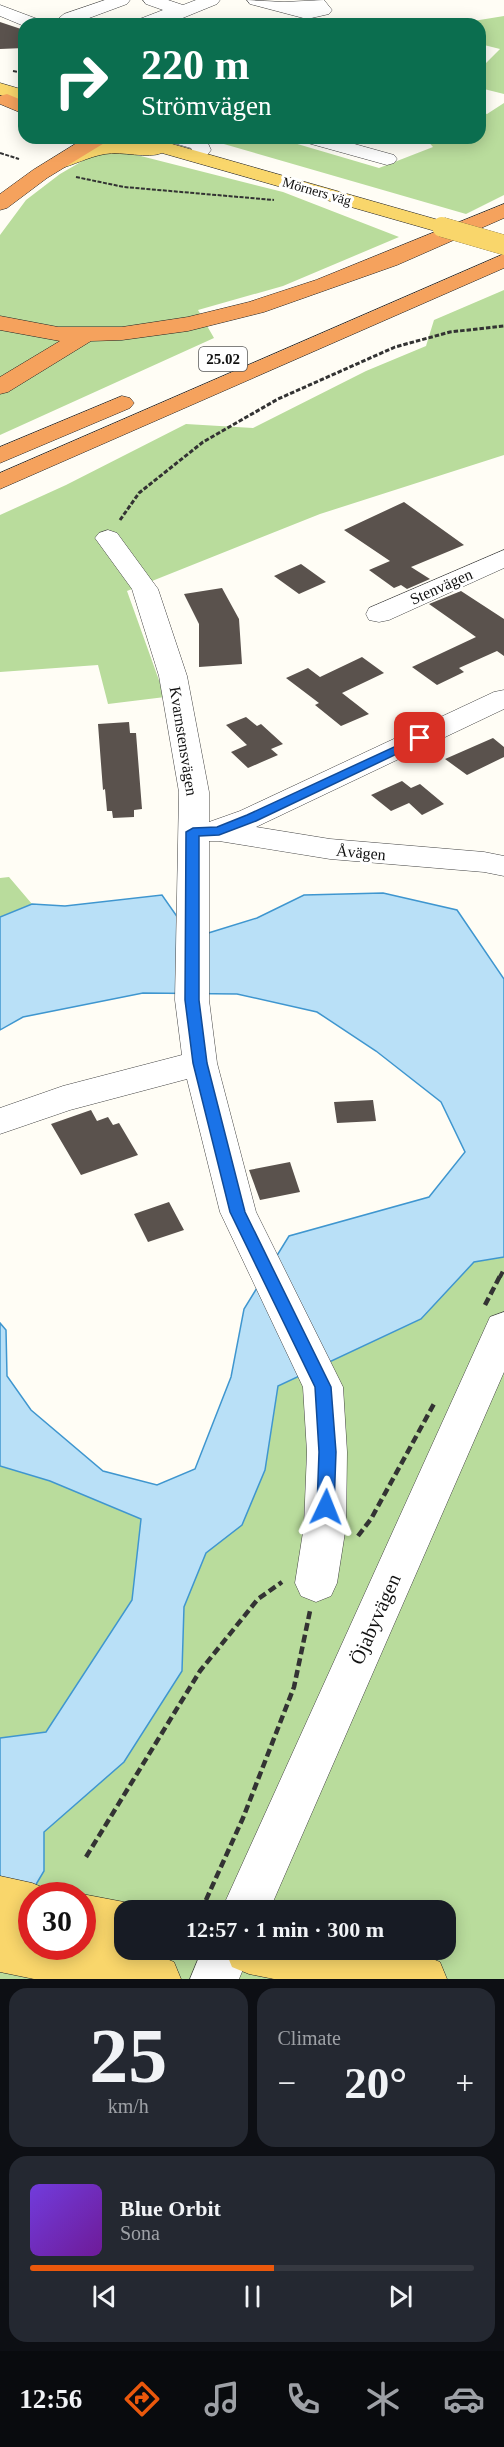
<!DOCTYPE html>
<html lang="en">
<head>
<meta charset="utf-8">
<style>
  :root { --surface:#171b24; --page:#242831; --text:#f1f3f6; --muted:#9ea1a6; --line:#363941; --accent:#ea580c }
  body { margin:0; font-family:Georgia,serif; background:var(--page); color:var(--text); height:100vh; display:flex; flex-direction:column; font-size:22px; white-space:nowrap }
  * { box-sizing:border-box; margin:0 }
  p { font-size:20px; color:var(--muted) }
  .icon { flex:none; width:33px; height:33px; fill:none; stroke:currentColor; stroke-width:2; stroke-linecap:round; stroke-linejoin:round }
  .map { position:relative; height:1979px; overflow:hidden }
  .details { display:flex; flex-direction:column; gap:9px; padding:9px; background:#0d0f14; flex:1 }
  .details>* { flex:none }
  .banner { position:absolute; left:18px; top:18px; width:468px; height:126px; border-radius:18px; box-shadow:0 3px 15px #0003; background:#0b6e4f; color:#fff; overflow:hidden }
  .speed { position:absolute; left:18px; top:1882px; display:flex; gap:12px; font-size:30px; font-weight:700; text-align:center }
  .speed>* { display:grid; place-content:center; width:78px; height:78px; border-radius:50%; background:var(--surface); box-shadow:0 3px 15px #0003; line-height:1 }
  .speed .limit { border:9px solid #d22; background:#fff; color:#111 }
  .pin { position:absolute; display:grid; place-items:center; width:51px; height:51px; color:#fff; margin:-26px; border-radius:12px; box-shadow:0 3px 9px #0006 }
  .me { position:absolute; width:66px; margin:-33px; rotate:2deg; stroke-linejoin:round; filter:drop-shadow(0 0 4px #0008) }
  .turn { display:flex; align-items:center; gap:21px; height:126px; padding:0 24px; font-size:27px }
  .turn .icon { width:78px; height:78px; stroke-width:2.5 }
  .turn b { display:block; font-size:42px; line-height:51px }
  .big { font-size:45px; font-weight:600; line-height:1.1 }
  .details .tile { flex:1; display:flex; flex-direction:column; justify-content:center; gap:9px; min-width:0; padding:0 21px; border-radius:18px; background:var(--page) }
  .details .dial { align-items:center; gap:0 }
  .dial b { font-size:78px; line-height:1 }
  .song { display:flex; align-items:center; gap:18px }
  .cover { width:72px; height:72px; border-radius:9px; background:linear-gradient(135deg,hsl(260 70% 55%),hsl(280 70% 35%)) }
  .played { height:6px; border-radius:3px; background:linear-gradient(90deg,var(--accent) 55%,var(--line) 55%) }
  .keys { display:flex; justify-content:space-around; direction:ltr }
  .heat { display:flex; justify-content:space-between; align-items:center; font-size:33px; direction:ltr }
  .details .tiles { flex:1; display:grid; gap:9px; grid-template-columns:1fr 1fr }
  .tile:last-child { grid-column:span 2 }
  .trip { position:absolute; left:114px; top:1900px; width:342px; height:60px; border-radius:18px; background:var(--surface); box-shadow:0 3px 15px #0003; font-weight:600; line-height:60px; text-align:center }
  .tab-bar { display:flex; height:96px; justify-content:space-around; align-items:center; background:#090b0e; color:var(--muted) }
  .tab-bar .icon { width:42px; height:42px }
  .tab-bar .current { color:var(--accent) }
  .tab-bar b { font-size:27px; color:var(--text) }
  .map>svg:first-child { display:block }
</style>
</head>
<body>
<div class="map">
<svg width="504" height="1979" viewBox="0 0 504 1979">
  <rect width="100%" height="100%" fill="#fffdf5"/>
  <path fill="#b9dc9c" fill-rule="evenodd" d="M 504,16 L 504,94 L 480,88 L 480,62 L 485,64 L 500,49 L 480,44 L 480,24 L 455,24 Z
    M 504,103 L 504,195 L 466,214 L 203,138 L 277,138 L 379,168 L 433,147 L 425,138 L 480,138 L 480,112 L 487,114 Z
    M 121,151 L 283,192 L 399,237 L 283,286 L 198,310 L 214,338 L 0,435 L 0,235 L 26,200 L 60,174 L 98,152 Z
    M 504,290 L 504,455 L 320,514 L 127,591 L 165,697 L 108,704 L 98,665 L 0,672 L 0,515 L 66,485 L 186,424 L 253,428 L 366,371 L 426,346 L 434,320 Z
    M 9,877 L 32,904 L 0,917 L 0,878 Z
    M 504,1257 L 504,1979 L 0,1979 L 0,1945 L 44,1871 L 44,1832 L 124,1762 L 182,1671 L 184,1607 L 206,1553 L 242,1524 L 265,1470 L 278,1386 L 421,1319 L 474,1262 ZM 32,1896 L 82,1896 L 82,1947 L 32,1947 ZM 124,1911 L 446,1911 L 446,1950 L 124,1950 Z
    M 0,1466 L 50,1481 L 141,1519 L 132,1600 L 46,1732 L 0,1738 Z"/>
  <path fill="#b9e0f7" stroke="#3f96cf" stroke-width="1.5" d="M 383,893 L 457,910 L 504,979 L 504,1257 L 474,1262 L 421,1319 L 278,1386 L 265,1470 L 242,1525 L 206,1553 L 184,1607 L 182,1671 L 124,1762 L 44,1832 L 44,1871 L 0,1945 L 0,1738 L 46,1732 L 132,1600 L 141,1519 L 50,1481 L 0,1466 L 0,1323 L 6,1330 L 7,1376 L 31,1410 L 103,1471 L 157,1485 L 195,1469 L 231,1377 L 244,1309 L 289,1236 L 429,1197 L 465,1152 L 441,1102 L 376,1051 L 317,1012 L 237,994 L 143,993 L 23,1017 L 0,1030 L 0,917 L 32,904 L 65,906 L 162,895 L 192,938 L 257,918 L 304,895 Z"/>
  <path fill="#5a524d" d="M 0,22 L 24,30 L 24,48 L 0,49 Z
    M 404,502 L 464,545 L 411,567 L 430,579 L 407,589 L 401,585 L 394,588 L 369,570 L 390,561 L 344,530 Z
    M 301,564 L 326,582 L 299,594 L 274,576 Z
    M 222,588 L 239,619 L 242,664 L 199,667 L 199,624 L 184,594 Z
    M 461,591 L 504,619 L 504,656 L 497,651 L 459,668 L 464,672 L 437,685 L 412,667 L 476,637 L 429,604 Z
    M 362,657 L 384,673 L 342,693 L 369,714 L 341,726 L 315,705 L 319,703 L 286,678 L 308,668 L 320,677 Z
    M 246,717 L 257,726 L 261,724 L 283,744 L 271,749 L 278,755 L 248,768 L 231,752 L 247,745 L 226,725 Z
    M 129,722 L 130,733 L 136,733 L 142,809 L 134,810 L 134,817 L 113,818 L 112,811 L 107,811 L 105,789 L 103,790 L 98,724 Z
    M 493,738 L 504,747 L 504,757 L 467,775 L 445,759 Z
    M 402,781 L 411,788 L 420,784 L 444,804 L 422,815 L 409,803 L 391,811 L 371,795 Z
    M 373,1100 L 376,1121 L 337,1123 L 334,1102 Z
    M 91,1110 L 97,1121 L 108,1117 L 113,1125 L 119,1123 L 138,1155 L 81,1175 L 51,1124 Z
    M 290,1162 L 300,1192 L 260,1200 L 249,1170 Z
    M 169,1202 L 184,1230 L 148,1242 L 134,1214 Z"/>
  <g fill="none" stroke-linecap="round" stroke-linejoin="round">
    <defs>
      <path id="minor" d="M 105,0 L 130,0 L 127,4 L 73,24 L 52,24 L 64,14 Z
        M 143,0 L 168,0 L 183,5 L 196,0 L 220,0 L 217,4 L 168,24 L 134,24 L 137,20 L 163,10 L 146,4 Z
        M 247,0 L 284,2 L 324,0 L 332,10 L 329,14 L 307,19 L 250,4 Z
        M 0,5 L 40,20 L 43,24 L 24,24 L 24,26 L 0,16 Z
        M 167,138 L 197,138 L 207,141 L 211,150 L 208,154 L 194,154 L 191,148 L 170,142 Z
        M 301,138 L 333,138 L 394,155 L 397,159 L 394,163 L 387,165 L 304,142 Z
        M 108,530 L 117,533 L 158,589 L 187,676 L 209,792 L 209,822 L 240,811 L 494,692 L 504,690 L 504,709 L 256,827 L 330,839 L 484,852 L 504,856 L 504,876 L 484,872 L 330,859 L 219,841 L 209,841 L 209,1000 L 217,1063 L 256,1212 L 343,1387 L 347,1452 L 346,1526 L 337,1583 L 331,1596 L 316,1602 L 301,1596 L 295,1583 L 304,1526 L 307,1452 L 303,1387 L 220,1212 L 187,1079 L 70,1110 L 0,1134 L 0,1108 L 63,1086 L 182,1055 L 175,1000 L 179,792 L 159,676 L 132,589 L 95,538 L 99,533 Z
        M 504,550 L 504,568 L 389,620 L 379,622 L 369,620 L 366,614 L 369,608 Z
        M 504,1312 L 504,1372 L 269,1911 L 221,1911 L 485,1328 L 490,1317 Z
        M 202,1950 L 251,1950 L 239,1979 L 190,1979 Z"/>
      <path id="major" d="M 0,83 L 24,90 L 24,102 L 0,95 Z
        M 120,138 L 151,138 L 449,223 L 452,227 L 449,231 L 442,233 L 162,153 C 148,159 122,151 105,154 C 88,157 74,165 58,169 L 51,167 L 48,163 C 58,149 106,141 123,141 Z
        M 0,1876 L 32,1883 L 49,1890 L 51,1896 L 32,1896 L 32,1947 L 82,1947 L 82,1896 L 77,1896 L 82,1894 L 124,1902 L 142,1911 L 124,1911 L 124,1950 L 157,1955 L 174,1962 L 181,1979 L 34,1979 L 0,1972 Z
        M 225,1950 L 388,1950 L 423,1955 L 440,1962 L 447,1979 L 274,1979 L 249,1974 L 232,1967 Z"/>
      <path id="highway" d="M 7,94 L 24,101 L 24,114 L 0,104 L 0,96 Z
        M 85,138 L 109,138 L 106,142 L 47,178 L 7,208 L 0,210 L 0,194 L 33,170 Z
        M 504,204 L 504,218 L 397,265 L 264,312 L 188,331 L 122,340 L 91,341 L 8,392 L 0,394 L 0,377 L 60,341 L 0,330 L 0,316 L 58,327 L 122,327 L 188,317 L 249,302 L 316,280 Z
        M 504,254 L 504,268 L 0,489 L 0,473 Z
        M 122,396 L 130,398 L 134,403 L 130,408 L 0,463 L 0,447 Z"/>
    </defs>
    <use href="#minor" stroke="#444" stroke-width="1"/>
    <use href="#major" stroke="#222" stroke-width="1"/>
    <use href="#highway" stroke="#222" stroke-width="1"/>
    <path stroke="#333" stroke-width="2" stroke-dasharray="4 1.5" stroke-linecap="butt" d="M 13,71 L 24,73
      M 0,153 L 19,159
      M 76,177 L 124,187 L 274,200"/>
    <path stroke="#333" stroke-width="3" stroke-dasharray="4.5 2" stroke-linecap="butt" d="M 120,520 L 139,493 L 203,442 L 278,399 L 395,347 L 450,332 L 504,326"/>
    <path stroke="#333" stroke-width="4" stroke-dasharray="6 3" stroke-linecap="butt" d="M 500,1277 L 504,1269"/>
    <path stroke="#333" stroke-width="4.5" stroke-dasharray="8 4" stroke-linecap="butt" d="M 485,1305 L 500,1276
      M 358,1536 L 371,1519 L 435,1402
      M 86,1857 L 200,1671 L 258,1599 L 282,1582
      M 201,1911 L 243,1818 L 294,1687 L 310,1611"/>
    <use href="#minor" fill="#fff" fill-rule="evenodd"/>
    <use href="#major" fill="#f9d66b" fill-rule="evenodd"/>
    <use href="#highway" fill="#f5a25d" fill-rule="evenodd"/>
    <defs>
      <path id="major-bridge" d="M 442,227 L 504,245"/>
    </defs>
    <use href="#major-bridge" stroke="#222" stroke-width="20" stroke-linecap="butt"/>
    <use href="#major-bridge" stroke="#f9d66b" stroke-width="20"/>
  </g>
  <path fill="#1a73e8" stroke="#114b97" stroke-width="1.5" d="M 420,735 L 426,738 L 424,741 L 256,821 L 219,835 L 199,836 L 199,1000 L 207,1063 L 245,1212 L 331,1387 L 336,1452 L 334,1507 L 332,1512 L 326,1515 L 320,1512 L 317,1507 L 319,1452 L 315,1387 L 230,1212 L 193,1063 L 185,1000 L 186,832 L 193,828 L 217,827 L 247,815 Z"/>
  <g text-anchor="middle" stroke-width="6" stroke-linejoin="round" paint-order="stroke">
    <g font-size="14" fill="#111" stroke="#fff">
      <text transform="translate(317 191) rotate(16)" y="5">Mörners väg</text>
    </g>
    <rect fill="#fff" stroke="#585858" stroke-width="1.5" x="199" y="347" width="48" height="24" rx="4.5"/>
    <g font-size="15" font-weight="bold" fill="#111">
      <text x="223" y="364">25.02</text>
    </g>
    <g font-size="16" fill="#111" stroke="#fff">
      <text transform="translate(441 586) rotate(-24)" y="6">Stenvägen</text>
      <text transform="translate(184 741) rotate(81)" y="6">Kvarnstensvägen</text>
      <text transform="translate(361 852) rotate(5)" y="6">Åvägen</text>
    </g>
    <g font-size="20" fill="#111" stroke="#fff">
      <text transform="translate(375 1619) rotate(-66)" y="7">Öjabyvägen</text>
    </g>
  </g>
</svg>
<div class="speed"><div class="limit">30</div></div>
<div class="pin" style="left:420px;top:738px;background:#d93025"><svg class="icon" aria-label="arrive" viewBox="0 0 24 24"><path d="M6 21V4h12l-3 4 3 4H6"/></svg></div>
<svg class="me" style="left:326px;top:1507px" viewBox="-20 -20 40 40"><path d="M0-17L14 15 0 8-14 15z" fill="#1a73e8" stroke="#fff" stroke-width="4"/></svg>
<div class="trip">12:57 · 1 min · 300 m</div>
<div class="banner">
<div class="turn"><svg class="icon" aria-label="right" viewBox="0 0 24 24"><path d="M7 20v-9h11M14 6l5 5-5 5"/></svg><div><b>220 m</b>Strömvägen</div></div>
</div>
</div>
<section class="details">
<div class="tiles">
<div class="tile dial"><b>25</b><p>km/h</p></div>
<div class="tile"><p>Climate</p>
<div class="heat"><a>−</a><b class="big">20°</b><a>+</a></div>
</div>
<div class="tile">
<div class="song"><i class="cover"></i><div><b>Blue Orbit</b><p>Sona</p></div></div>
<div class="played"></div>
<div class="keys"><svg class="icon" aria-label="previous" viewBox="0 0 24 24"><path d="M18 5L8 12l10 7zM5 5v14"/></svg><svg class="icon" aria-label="pause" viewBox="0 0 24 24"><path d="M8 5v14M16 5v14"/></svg><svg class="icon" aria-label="next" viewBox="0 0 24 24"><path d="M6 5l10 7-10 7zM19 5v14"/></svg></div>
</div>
</div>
</section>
<nav class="tab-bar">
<b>12:56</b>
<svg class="icon current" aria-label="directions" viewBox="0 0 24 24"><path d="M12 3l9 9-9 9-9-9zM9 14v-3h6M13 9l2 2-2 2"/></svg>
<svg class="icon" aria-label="music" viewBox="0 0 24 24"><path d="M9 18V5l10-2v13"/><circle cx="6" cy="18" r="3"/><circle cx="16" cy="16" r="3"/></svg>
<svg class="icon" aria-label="phone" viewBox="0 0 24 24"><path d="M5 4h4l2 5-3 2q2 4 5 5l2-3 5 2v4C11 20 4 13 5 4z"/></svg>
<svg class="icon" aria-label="climate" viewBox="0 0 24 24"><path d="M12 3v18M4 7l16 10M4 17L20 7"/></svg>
<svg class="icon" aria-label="car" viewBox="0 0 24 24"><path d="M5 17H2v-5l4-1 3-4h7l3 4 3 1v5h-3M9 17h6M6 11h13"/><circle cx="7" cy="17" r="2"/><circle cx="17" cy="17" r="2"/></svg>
</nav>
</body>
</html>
